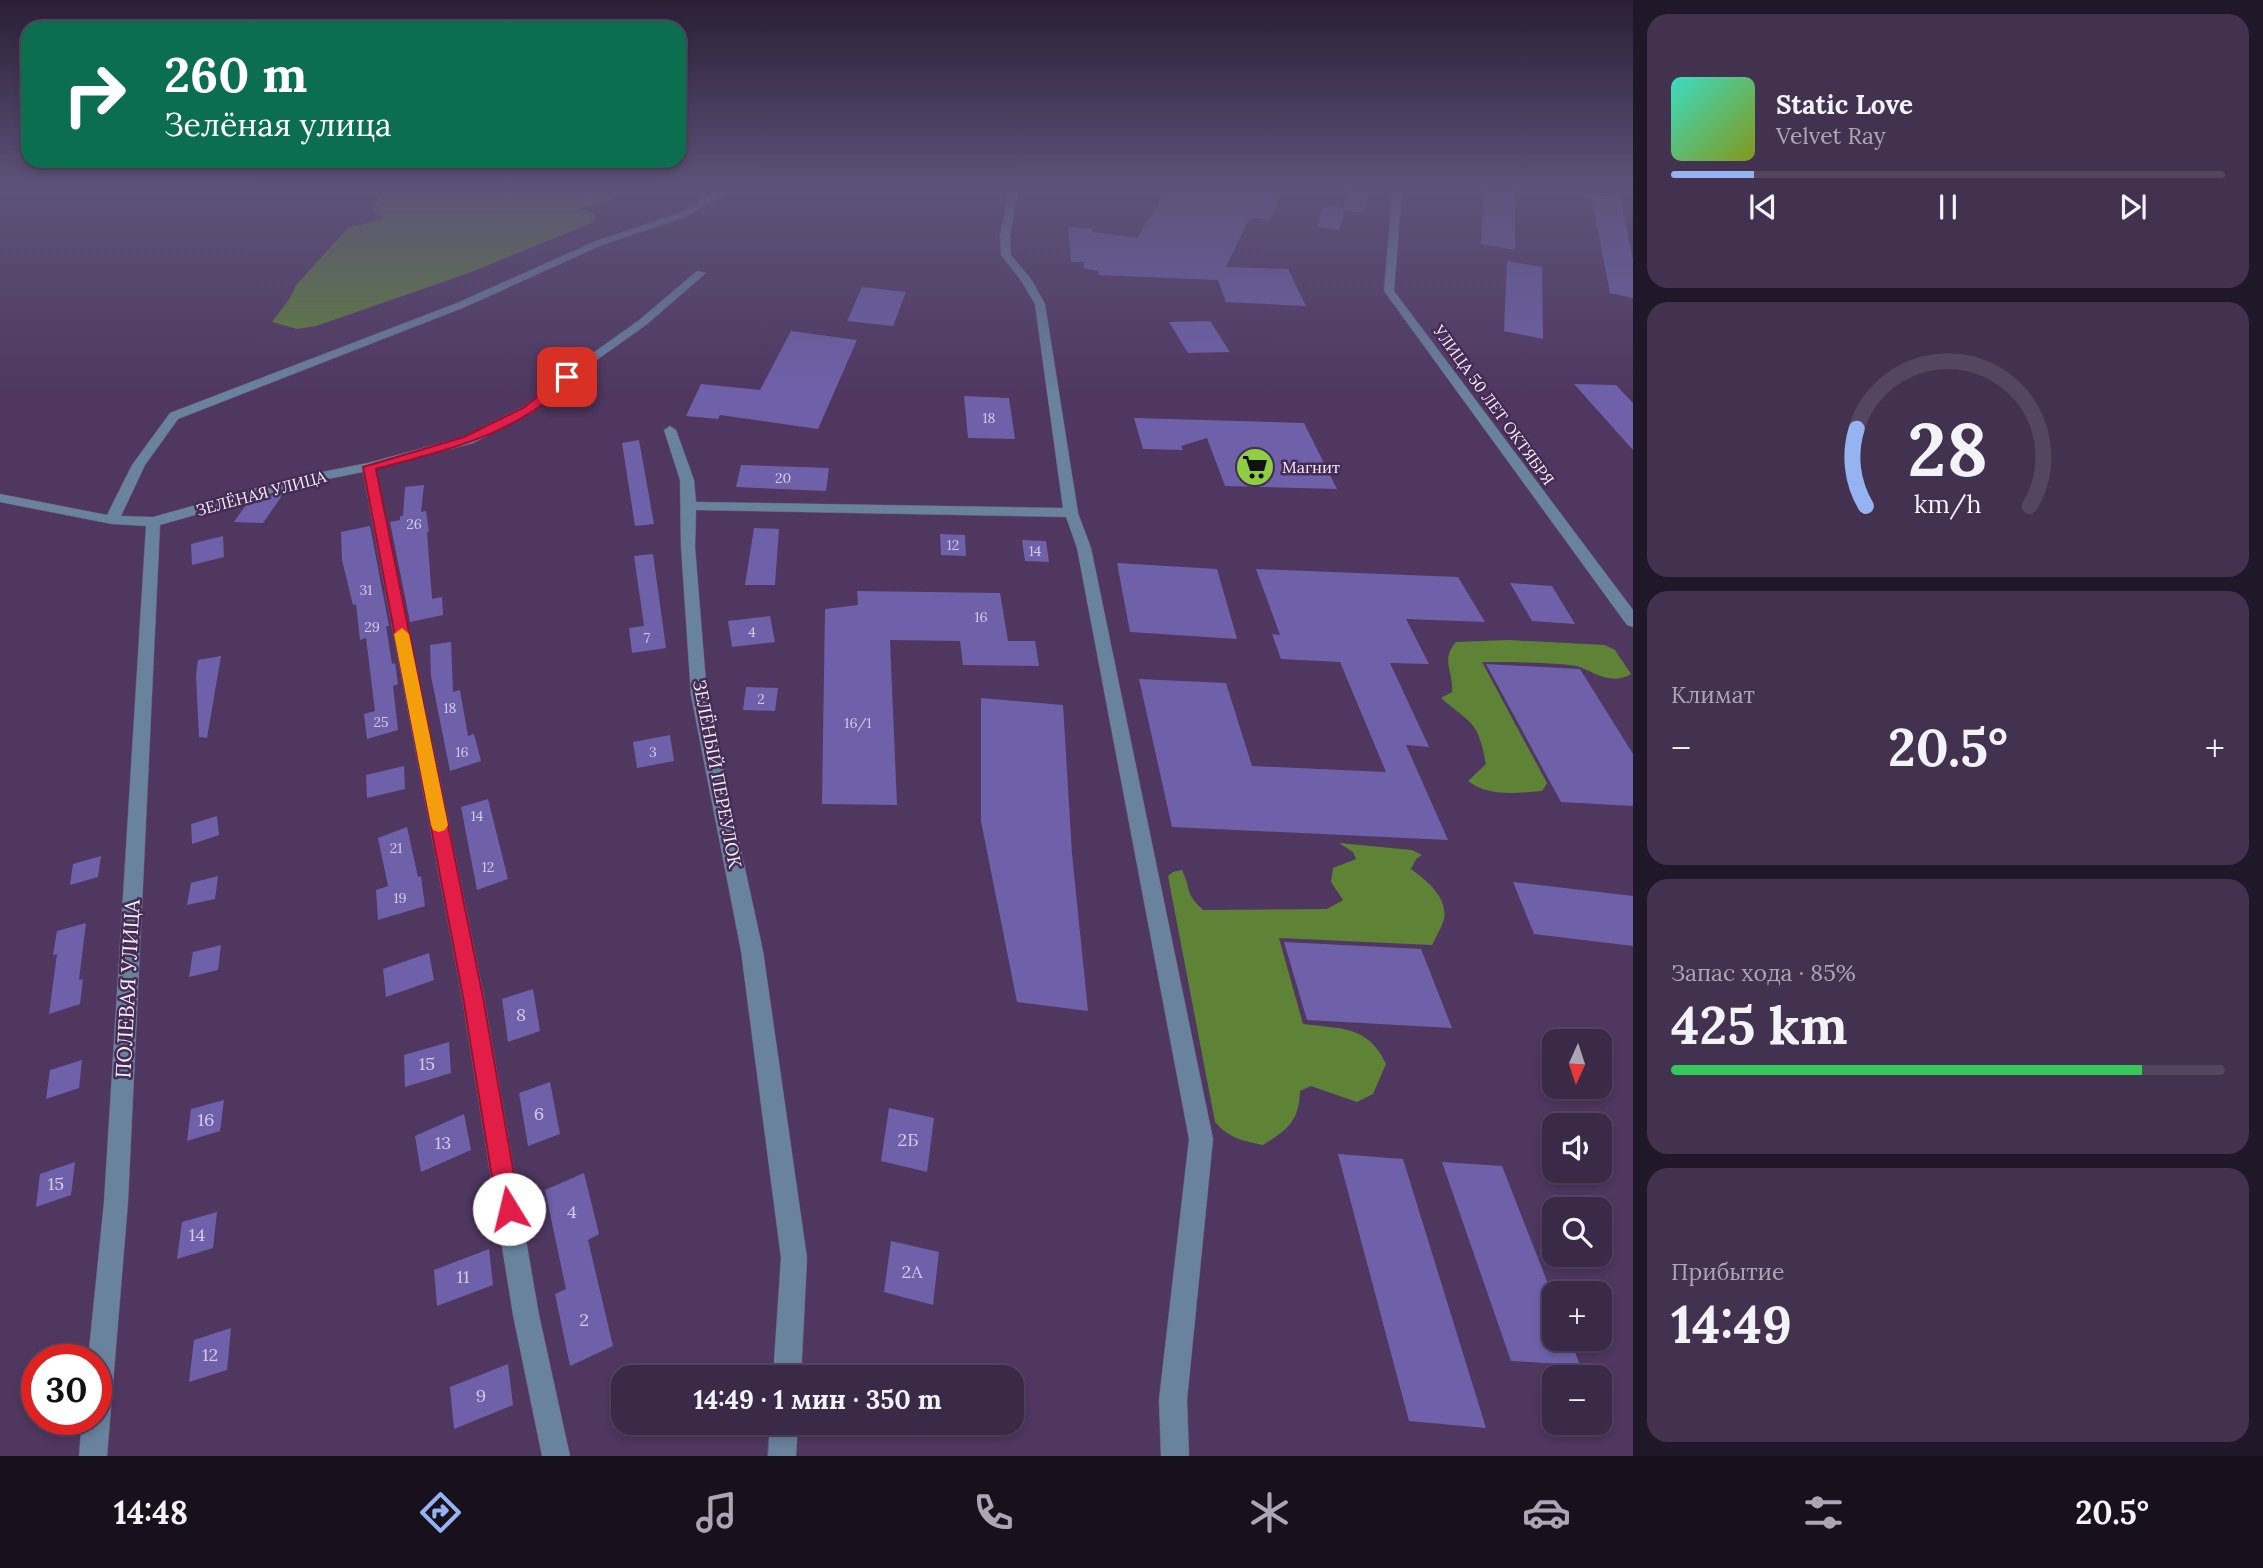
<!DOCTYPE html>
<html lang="ru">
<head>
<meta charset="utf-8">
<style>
  :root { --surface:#3b2948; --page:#42314f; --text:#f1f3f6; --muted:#aca6b4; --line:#544560; --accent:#95b2f1 }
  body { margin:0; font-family:Lora,serif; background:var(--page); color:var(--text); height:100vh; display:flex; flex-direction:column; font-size:26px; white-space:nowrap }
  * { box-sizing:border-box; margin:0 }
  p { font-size:23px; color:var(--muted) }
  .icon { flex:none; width:38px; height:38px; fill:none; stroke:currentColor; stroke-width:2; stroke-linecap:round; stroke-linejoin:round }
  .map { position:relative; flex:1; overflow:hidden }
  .side { display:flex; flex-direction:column; gap:14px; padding:14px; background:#201728; width:630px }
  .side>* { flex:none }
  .guide { position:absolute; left:21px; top:21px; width:665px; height:147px; border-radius:21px; box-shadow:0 4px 10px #0003,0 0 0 2px var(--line); background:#0b6e4f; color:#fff; overflow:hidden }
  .needle { width:46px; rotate:183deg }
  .buttons { position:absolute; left:1542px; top:1029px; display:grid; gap:14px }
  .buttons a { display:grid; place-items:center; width:70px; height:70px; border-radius:14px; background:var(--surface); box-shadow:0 4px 10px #0003,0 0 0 2px var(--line); font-size:35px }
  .speed { position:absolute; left:21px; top:1344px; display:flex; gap:14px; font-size:35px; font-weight:700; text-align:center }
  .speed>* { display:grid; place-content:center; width:91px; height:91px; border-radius:50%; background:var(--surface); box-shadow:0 4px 10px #0003,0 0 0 2px var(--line); line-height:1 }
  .speed .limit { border:10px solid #d22; background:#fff; color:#111 }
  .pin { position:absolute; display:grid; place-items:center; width:60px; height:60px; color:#fff; margin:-30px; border-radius:14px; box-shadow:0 4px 10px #0006 }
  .me { position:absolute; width:77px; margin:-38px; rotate:351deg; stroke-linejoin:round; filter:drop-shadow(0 0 5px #0008) }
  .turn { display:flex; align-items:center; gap:24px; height:147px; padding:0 28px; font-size:32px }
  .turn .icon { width:91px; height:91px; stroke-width:2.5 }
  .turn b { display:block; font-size:49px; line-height:60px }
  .big { font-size:52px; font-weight:700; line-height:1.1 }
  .side .widget { flex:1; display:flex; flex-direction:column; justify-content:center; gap:10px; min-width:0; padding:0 24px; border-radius:21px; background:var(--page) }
  .side .dial { align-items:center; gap:0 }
  .dial svg { height:182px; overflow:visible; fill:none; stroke:var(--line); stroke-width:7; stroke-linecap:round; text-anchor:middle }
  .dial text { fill:var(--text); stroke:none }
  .song { display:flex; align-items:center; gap:21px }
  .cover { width:84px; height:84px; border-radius:10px; background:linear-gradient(135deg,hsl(170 70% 55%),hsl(70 70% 35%)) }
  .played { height:7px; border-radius:4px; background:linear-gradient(90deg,var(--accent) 15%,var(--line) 15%) }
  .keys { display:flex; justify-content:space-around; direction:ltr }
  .heat { display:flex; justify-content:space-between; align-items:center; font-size:38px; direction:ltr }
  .charge { height:10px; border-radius:5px; background:linear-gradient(90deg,#34c759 85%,var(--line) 0) }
  .trip { position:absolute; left:611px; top:1365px; width:413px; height:70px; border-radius:21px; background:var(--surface); box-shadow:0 4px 10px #0003,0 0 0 2px var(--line); font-weight:700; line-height:70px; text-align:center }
  .tabs { display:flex; height:112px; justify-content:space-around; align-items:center; background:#18101d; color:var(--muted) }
  .tabs .icon { width:49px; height:49px }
  .tabs .selected { color:var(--accent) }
  .tabs b { font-size:32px; color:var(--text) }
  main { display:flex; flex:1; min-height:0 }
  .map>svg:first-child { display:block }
</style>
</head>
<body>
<main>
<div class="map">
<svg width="1633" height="1456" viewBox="0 0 1633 1456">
  <rect width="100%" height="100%" fill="#4f3760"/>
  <path fill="#5e8236" d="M 382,189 L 586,189 L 587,193 L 613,196 L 610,201 L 577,208 L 596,213 L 594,222 L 466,274 L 316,326 L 297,329 L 272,322 L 290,298 L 296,285 L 348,228 L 385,218 L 372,212 Z
    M 1509,640 L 1605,645 L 1615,650 L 1631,674 C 1613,685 1596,674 1580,667 C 1566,662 1500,662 1482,662 L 1547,783 L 1542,791 C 1517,793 1489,797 1468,781 L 1486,764 C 1478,720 1472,725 1441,698 L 1452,692 C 1454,672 1440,660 1456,642 Z
    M 1339,843 L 1412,850 L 1422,855 L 1416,859 L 1411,869 C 1426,880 1448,897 1444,919 C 1442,927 1436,937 1432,945 L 1279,938 L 1303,1024 C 1341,1029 1368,1025 1386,1064 L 1373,1094 L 1357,1102 L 1311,1086 L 1300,1091 C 1299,1122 1287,1130 1263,1145 C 1244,1141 1228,1138 1215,1122 L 1168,876 L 1173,872 L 1182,870 C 1192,891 1184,892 1203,910 L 1327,909 L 1343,900 L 1331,882 L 1333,868 L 1356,859 L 1353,852 Z"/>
  <path fill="#6e61aa" d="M 1168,189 L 1283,189 L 1270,220 L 1250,217 L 1226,267 L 1288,269 L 1306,306 L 1226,302 L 1218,280 L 1099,275 L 1098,271 L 1084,268 L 1084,262 L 1071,262 L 1068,227 L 1092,229 L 1093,232 L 1137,238 Z
    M 1349,189 L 1370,189 L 1364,213 L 1345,210 L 1339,230 L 1317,227 L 1324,205 L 1343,208 Z
    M 1484,189 L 1515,189 L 1515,250 L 1481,244 Z
    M 1591,194 L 1621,198 L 1633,260 L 1633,298 L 1610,293 Z
    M 1507,261 L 1542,267 L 1543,339 L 1504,331 Z
    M 862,287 L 906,292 L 893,326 L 847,321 Z
    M 1210,321 L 1230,352 L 1188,353 L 1169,322 Z
    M 791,331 L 857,340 L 818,429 L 720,415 L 718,419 L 686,416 L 701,384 L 760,390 Z
    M 1574,384 L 1616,385 L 1633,403 L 1633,450 Z
    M 964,396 L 1009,398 L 1015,439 L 968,438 Z
    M 1134,418 L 1304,423 L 1337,489 L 1225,486 L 1207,438 L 1181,446 L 1183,450 L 1143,449 Z
    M 639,440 L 654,524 L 635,526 L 622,443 Z
    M 741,465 L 829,468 L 826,491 L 736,487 Z
    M 424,485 L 421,512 L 426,511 L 429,532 L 427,532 L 432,599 L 442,597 L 443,615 L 410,622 L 390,522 L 400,520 L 400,516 L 403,516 L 405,487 Z
    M 280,493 L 281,497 L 263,523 L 234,522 L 248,502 Z
    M 370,526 L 389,626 L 386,626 L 392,664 L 395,663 L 398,684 L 393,686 L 398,730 L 367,739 L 364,714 L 375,711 L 366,638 L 360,640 L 356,604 L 353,605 L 342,560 L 341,532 Z
    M 754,528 L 779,529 L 775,585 L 745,585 Z
    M 940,534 L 965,535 L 966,556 L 941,555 Z
    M 223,536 L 224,557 L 192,565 L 191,544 Z
    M 1022,540 L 1046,541 L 1049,562 L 1025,561 Z
    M 653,554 L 666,648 L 632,653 L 629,628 L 644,626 L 634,556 Z
    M 1117,563 L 1217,569 L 1237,639 L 1130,632 Z
    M 1256,569 L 1458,577 L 1485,622 L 1406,619 L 1429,664 L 1390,663 L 1429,747 L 1406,745 L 1448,840 L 1172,827 L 1139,679 L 1226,683 L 1252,766 L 1386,772 L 1340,662 L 1281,659 L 1272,634 L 1280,635 Z
    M 1510,583 L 1552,586 L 1575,624 L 1532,621 Z
    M 857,591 L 1000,593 L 1008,641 L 1035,641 L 1039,666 L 963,665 L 960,641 L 890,640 L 897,805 L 822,804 L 825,609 L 858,605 Z
    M 770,616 L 775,642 L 732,647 L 728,621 Z
    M 451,642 L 453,692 L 460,690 L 468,736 L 474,734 L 481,761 L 450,771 L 431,676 L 430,645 Z
    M 221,656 L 207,738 L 199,737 L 196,675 L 198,660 Z
    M 1486,664 L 1580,669 L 1633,754 L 1633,806 L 1561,802 Z
    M 746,687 L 778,688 L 775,711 L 743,710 Z
    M 981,698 L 1063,705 L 1072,854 L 1088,1011 L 1017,1002 L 981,821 Z
    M 670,735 L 674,761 L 637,768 L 633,742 Z
    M 404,766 L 405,789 L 367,798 L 366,775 Z
    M 488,799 L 508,879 L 477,890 L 461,807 Z
    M 217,816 L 219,835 L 192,844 L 191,824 Z
    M 407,827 L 418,877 L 421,876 L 425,906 L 378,920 L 376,890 L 388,886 L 378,838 Z
    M 101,856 L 98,877 L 70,885 L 73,864 Z
    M 218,876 L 215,899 L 187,905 L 191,883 Z
    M 1513,882 L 1633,896 L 1633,946 L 1534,934 Z
    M 86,923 L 79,980 L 83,979 L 80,1004 L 49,1014 L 57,954 L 53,955 L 57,931 Z
    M 1284,942 L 1421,949 L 1452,1028 L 1307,1020 Z
    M 221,945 L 218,970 L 189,977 L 193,952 Z
    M 429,953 L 434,980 L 386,997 L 383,969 Z
    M 533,989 L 540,1031 L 508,1042 L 502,999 Z
    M 449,1042 L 451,1073 L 405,1087 L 404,1055 Z
    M 82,1060 L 79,1088 L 46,1099 L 50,1070 Z
    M 550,1082 L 560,1134 L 528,1146 L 519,1093 Z
    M 224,1100 L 220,1131 L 187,1141 L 191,1109 Z
    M 889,1108 L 934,1118 L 927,1172 L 881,1161 Z
    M 464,1114 L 471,1150 L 421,1172 L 415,1136 Z
    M 1338,1154 L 1403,1159 L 1486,1428 L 1409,1421 Z
    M 75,1162 L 71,1195 L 36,1207 L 40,1174 Z
    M 1442,1162 L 1502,1166 L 1554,1299 L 1554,1339 L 1570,1339 L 1580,1365 L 1511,1361 Z
    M 584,1173 L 599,1234 L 588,1240 L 613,1346 L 570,1366 L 555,1294 L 566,1289 L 545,1190 Z
    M 217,1212 L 213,1248 L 177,1259 L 182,1222 Z
    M 891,1241 L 939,1252 L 933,1305 L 884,1292 Z
    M 489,1249 L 493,1285 L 437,1306 L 434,1270 Z
    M 231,1328 L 227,1370 L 189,1382 L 194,1340 Z
    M 508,1364 L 513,1405 L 454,1429 L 450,1387 Z"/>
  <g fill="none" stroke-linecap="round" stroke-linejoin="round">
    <defs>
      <path id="minor" d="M 722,189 L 733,189 L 685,217 L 602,245 L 465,307 L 178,419 L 145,465 L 121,516 L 153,517 L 296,477 L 368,463 L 463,437 L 525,406 L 583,360 L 638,321 L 697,271 L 706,273 L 646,325 L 591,364 L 533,412 L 473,443 L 376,469 L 484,997 L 539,1315 L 570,1456 L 542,1456 L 513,1315 L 462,997 L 363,472 L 303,484 L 160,525 L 128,1202 L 107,1456 L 79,1456 L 82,1419 L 96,1419 L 96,1360 L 88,1360 L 104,1202 L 146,526 L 112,524 L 0,502 L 0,494 L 107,515 L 132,465 L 170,413 L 457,303 L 596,241 L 679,213 Z
        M 1009,189 L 1018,189 L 1010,236 L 1011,255 L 1031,279 L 1045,304 L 1078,513 L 1091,548 L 1213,1139 L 1187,1400 L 1189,1456 L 1161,1456 L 1159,1400 L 1189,1139 L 1077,548 L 1066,517 L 696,510 L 695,547 L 707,695 L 763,951 L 807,1258 L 801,1377 L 773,1377 L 781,1258 L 741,951 L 691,695 L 681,547 L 680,480 L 664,430 L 670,426 L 676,430 L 694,480 L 696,502 L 1063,508 L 1035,304 L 1022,282 L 1001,255 L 1000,236 Z
        M 1393,189 L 1402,189 L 1394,291 L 1633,610 L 1633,627 L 1627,625 L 1384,291 Z
        M 770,1423 L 798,1423 L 796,1456 L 768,1456 Z"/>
    </defs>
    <use href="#minor" stroke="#6a5479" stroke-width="1"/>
    <use href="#minor" fill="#69829d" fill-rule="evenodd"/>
  </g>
  <linearGradient id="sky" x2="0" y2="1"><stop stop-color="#2b1e35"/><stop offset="0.48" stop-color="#5d537a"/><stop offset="1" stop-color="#5d537a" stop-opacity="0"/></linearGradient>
  <rect width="1633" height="393" fill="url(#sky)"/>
  <path fill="#e11d48" stroke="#92132f" stroke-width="2" d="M 563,375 L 573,377 C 522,434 446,450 376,469 L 483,997 L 520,1209 L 517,1217 L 509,1220 L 500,1217 L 497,1209 L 463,997 L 363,467 L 464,437 L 525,407 Z"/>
  <path fill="#f59e0b" d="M 402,628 L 409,634 L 448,825 L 445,830 L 439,832 L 433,830 L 431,825 L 394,634 Z"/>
  <defs>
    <symbol id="supermarket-disc" viewBox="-11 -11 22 22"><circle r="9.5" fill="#8fcd42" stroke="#442c54"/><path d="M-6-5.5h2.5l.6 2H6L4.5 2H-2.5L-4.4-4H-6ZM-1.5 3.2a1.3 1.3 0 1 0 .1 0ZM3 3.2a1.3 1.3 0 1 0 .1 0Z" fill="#111"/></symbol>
  </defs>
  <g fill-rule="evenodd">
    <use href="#supermarket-disc" x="1233" y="445" width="44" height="44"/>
  </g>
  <g text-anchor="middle" stroke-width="5" stroke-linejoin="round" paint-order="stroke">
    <g font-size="14" fill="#d5cbe8">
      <text x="989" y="423">18</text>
      <text x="783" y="483">20</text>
      <text x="414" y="529">26</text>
      <text x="953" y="550">12</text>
      <text x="1035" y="556">14</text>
      <text x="366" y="595">31</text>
      <text x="981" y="622">16</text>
      <text x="372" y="632">29</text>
      <text x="752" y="637">4</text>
      <text x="647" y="643">7</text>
      <text x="761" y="704">2</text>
      <text x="450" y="713">18</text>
      <text x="381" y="727">25</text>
      <text x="858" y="728">16/1</text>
      <text x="462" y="757">16</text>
      <text x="653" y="757">3</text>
      <text x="477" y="821">14</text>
      <text x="396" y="853">21</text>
      <text x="488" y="872">12</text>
      <text x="400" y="903">19</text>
    </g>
    <g font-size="16" fill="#f7eefd" stroke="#442c54">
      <text transform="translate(1494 405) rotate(54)" y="6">УЛИЦА 50 ЛЕТ ОКТЯБРЯ</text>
      <text transform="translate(261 493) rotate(-15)" y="6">ЗЕЛЁНАЯ УЛИЦА</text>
    </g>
    <g font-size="16" fill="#f7eefd" stroke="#442c54" text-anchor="start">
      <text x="1282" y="473">Магнит</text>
    </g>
    <g font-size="18" fill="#f7eefd" stroke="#442c54">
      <text transform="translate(717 774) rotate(79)" y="6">ЗЕЛЁНЫЙ ПЕРЕУЛОК</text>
    </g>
    <g font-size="18" fill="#d5cbe8">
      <text x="521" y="1021">8</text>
      <text x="427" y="1070">15</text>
      <text x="539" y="1120">6</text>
      <text x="206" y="1126">16</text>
      <text x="908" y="1146">2Б</text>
      <text x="443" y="1149">13</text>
      <text x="56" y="1190">15</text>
      <text x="572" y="1218">4</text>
      <text x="197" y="1241">14</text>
      <text x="912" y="1278">2А</text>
      <text x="463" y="1283">11</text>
      <text x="584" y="1326">2</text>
      <text x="210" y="1361">12</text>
      <text x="481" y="1402">9</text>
    </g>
    <g font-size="21" fill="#f7eefd" stroke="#442c54">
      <text transform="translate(128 989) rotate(-87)" y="7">ПОЛЕВАЯ УЛИЦА</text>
    </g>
  </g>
</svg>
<div class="buttons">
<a><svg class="needle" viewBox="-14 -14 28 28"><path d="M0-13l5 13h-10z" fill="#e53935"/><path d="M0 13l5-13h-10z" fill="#aca6b4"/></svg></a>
<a><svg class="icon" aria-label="sound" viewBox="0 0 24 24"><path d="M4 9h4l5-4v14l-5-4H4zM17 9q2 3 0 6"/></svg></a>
<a><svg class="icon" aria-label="search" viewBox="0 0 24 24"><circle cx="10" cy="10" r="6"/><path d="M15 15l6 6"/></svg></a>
<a>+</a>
<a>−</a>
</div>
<div class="speed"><div class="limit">30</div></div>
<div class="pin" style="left:567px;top:377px;background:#d93025"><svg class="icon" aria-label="arrive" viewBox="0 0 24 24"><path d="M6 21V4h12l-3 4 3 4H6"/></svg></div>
<svg class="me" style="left:509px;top:1209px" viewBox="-20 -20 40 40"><circle r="19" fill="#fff"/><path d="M0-13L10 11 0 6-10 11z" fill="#e11d48"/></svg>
<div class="trip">14:49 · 1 мин · 350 m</div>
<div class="guide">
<div class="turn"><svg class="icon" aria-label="right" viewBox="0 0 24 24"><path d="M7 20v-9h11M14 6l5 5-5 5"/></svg><div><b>260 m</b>Зелёная улица</div></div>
</div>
</div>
<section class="side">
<div class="widget">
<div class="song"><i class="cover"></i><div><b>Static Love</b><p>Velvet Ray</p></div></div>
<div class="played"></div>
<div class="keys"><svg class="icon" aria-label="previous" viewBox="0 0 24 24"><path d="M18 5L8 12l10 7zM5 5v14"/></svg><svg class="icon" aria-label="pause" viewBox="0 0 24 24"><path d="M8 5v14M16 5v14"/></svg><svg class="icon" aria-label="next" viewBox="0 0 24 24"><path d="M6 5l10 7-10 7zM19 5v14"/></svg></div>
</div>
<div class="widget dial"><svg viewBox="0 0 100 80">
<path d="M14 69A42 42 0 1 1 86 69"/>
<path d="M14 69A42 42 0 0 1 10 35" stroke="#95b2f1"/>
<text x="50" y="56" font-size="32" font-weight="700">28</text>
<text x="50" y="72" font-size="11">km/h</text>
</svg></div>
<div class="widget"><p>Климат</p>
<div class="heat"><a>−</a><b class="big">20.5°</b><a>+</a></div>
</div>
<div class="widget"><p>Запас хода · 85%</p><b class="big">425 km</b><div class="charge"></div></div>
<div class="widget"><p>Прибытие</p><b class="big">14:49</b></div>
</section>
</main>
<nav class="tabs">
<b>14:48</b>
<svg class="icon selected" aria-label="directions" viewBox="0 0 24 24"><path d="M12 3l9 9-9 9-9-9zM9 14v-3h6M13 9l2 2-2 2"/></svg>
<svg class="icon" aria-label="music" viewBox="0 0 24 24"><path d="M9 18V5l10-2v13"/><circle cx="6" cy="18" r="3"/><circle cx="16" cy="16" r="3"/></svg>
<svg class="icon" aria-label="phone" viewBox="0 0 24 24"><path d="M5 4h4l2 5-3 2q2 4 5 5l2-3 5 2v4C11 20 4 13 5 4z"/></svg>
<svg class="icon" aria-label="climate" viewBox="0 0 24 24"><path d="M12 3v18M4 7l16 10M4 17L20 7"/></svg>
<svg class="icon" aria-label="car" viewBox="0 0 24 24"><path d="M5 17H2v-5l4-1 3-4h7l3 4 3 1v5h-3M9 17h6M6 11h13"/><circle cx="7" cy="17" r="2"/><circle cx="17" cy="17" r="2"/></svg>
<svg class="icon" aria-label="filters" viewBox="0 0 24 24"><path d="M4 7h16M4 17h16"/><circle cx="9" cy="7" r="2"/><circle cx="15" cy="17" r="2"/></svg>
<b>20.5°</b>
</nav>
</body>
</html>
